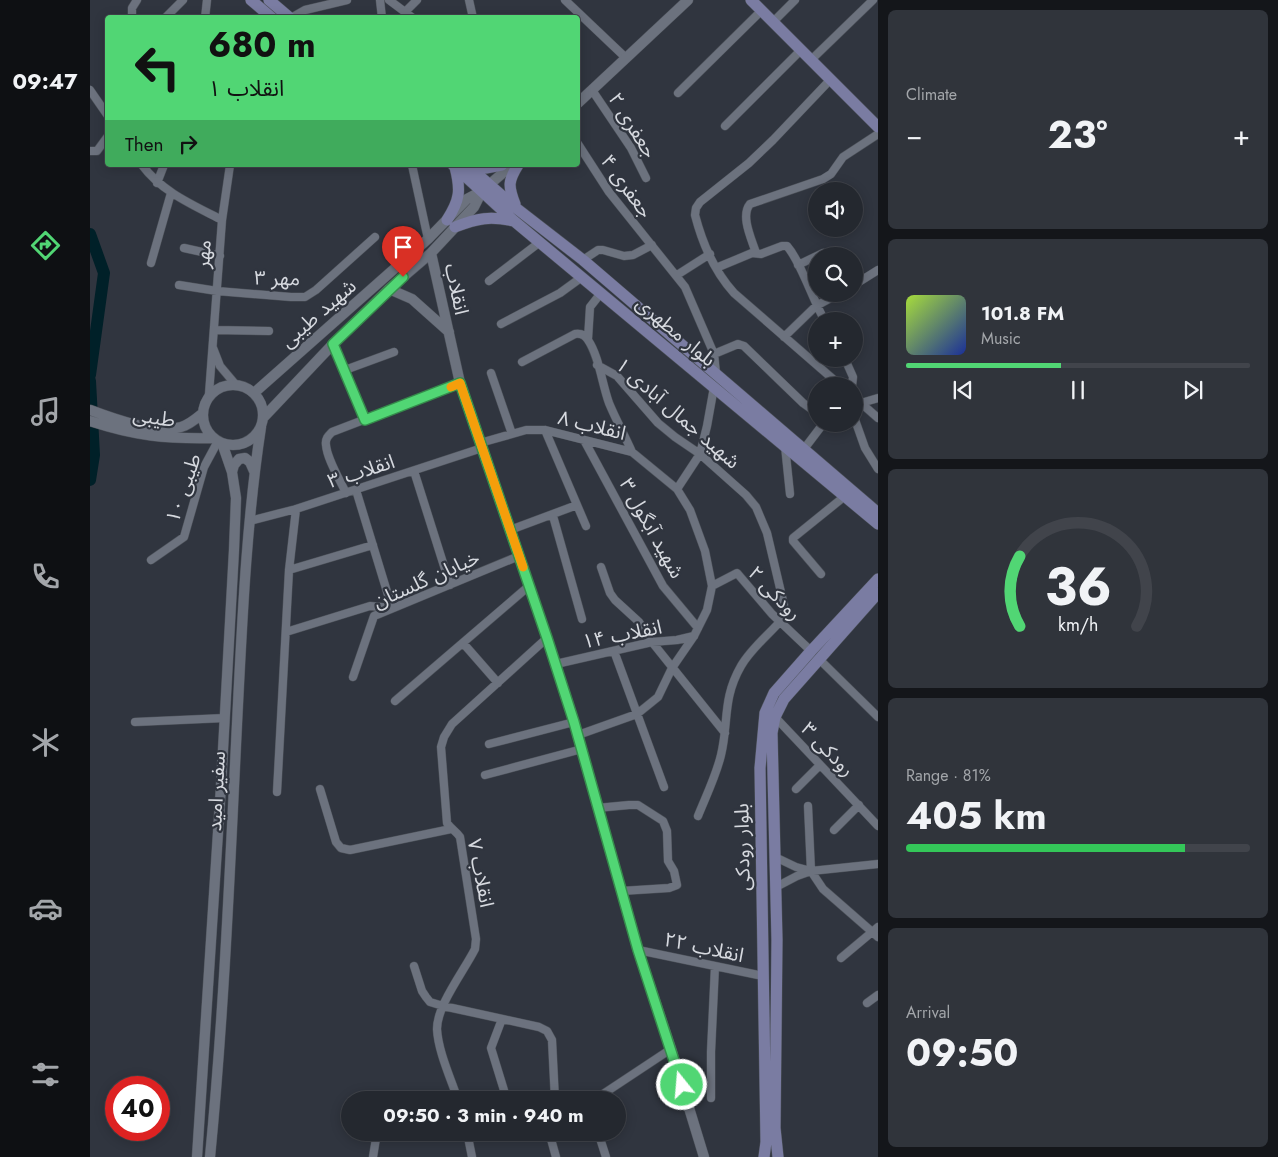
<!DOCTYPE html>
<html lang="en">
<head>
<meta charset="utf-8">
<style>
  :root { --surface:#24282f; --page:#30343b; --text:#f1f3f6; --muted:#a3a6aa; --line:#41444b; --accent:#51d674 }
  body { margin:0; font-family:Jost,"Noto Sans Arabic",sans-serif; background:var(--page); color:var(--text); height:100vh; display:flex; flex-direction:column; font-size:19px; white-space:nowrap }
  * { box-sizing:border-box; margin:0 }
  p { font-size:16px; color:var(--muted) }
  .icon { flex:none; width:28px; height:28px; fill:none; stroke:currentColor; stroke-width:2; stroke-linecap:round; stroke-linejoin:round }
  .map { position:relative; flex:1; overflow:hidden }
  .drawer { display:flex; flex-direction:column; gap:10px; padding:10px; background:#14161a; width:400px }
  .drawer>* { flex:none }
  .banner { position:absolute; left:15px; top:15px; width:475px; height:152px; border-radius:5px; box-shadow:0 2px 12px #0003,0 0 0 1px var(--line); background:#51d674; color:#111; overflow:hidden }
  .buttons { position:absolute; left:718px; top:182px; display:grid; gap:10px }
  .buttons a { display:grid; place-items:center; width:55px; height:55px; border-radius:50%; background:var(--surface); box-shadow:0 2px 12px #0003,0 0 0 1px var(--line); font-size:25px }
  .speed { position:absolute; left:15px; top:1076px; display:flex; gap:10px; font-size:25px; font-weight:700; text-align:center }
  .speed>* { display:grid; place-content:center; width:65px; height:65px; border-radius:50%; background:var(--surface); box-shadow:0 2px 12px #0003,0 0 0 1px var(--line); line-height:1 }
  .speed .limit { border:8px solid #d22; background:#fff; color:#111 }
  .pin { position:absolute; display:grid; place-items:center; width:42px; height:42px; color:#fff; margin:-51px -21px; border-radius:50% 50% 50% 0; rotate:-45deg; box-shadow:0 0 5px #0007 }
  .pin .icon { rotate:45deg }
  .me { position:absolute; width:55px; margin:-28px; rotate:343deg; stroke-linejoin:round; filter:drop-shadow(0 0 4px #0008) }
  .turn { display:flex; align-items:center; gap:18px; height:105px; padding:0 20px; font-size:22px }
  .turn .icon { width:65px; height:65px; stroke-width:2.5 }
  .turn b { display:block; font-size:35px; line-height:42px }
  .then { display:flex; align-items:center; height:48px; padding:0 20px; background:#0003; gap:10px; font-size:19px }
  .big { font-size:38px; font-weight:700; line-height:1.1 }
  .drawer .tile { flex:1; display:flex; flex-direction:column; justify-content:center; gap:8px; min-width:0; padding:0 18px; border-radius:8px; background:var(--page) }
  .drawer .dial { align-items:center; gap:0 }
  .dial svg { height:130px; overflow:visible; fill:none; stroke:var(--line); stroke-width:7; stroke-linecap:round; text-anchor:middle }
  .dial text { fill:var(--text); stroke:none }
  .song { display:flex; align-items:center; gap:15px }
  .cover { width:60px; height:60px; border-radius:8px; background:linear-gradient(135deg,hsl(80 70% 55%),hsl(230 70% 35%)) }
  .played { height:5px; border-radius:2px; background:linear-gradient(90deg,var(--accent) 45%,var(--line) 45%) }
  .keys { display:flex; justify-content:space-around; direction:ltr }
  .heat { display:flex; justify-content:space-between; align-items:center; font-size:28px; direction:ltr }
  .charge { height:8px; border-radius:4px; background:linear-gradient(90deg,#34c759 81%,var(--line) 0) }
  .trip { position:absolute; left:251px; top:1091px; width:285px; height:50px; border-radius:25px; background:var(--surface); box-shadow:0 2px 12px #0003,0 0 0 1px var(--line); font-weight:700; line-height:50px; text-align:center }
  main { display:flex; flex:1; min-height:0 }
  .dock { display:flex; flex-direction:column; width:90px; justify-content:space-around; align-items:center; background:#0e1013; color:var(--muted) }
  .dock .icon { width:35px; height:35px }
  .dock .on { color:var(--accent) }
  .dock b { font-size:22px; color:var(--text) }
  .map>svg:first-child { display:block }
</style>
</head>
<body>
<main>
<nav class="dock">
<b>09:47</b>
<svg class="icon on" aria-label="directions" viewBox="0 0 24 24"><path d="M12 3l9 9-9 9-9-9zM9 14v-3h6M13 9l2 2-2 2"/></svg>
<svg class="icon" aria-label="music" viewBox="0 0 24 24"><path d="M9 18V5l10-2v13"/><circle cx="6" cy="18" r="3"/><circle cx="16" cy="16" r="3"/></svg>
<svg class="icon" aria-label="phone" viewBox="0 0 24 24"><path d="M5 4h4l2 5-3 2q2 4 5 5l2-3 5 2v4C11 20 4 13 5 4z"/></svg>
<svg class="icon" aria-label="climate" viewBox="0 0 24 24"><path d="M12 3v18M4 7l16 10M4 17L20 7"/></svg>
<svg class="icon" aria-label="car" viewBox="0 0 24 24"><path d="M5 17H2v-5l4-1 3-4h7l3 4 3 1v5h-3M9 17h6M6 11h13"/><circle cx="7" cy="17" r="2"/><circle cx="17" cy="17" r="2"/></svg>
<svg class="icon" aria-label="filters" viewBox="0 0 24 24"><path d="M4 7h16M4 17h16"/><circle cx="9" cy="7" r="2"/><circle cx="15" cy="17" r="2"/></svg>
</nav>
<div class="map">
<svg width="788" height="1157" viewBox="0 0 788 1157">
  <rect width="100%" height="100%" fill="#30353f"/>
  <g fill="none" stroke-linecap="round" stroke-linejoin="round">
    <path stroke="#002028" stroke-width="12" d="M 0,234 L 14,273 L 0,375
      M 0,381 L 4,455 L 0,480"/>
    <defs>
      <path id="minor" d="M 290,0 L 292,18
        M 299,0 L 323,18
        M 379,0 L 383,18
        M 475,0 L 536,58
        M 316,11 L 327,0
        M 76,17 L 93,0
        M 42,18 L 42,8 L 47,0
        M 115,18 L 117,0
        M 201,18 L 215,10 L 257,0
        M 683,22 L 705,0
        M 721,60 L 783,0
        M 741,79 L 683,140 L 659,163 L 610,202 L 606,208 L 605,215 C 612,242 625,272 644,293 L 751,386
        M 0,90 L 18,116
        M 502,90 L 541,148 L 556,178
        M 588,93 L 672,10
        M 635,126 L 711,50
        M 488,144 L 519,192 L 595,287 L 624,354 L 626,373
        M 0,151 L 7,151 L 18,136
        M 52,165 C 72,192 103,205 132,220
        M 322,165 L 338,239
        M 67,183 L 74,165
        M 94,248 L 130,256
        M 666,253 C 662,240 650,216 660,204 L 733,179 L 741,174 L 753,157 L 788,134
        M 493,260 L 508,250 L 513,250 L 534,256 L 543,255 L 562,245
        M 61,263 L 81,193
        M 708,265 L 733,253
        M 626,268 L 662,253 L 671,254 L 692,246 L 697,246 C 711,262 723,301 735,321
        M 587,275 L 620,254
        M 399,281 L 450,242
        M 89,285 L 127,291 L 201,297 L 215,297 L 226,290 L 285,237
        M 764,285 L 788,270
        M 411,324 L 470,293 L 492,277
        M 124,330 L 179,331
        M 694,337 L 726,306 L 748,294
        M 498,339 L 500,307 L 511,293
        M 243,344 L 275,420
        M 123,348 L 130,366 L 146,385
        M 624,354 L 648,344 L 654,346 L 713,403 L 720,408 L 726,408
        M 755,359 L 763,377 L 762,386
        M 432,362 L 485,334 C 491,333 495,335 498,340 C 509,356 512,384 519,403 C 526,420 535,436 542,452
        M 507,365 L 527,376 L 568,423 L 585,437 L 610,454 L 656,495 L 666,507 L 677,533 L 694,605 L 694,617 C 680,634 662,647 651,666 C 632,699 639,722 631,755 C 626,776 616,796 608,816
        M 255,370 L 304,352
        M 401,373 L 422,434
        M 764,397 L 788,418
        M 771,403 L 788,398
        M 116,404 L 119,394 L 132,220 L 140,165
        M 764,417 L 775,448 L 788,469
        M 455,430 L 496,526
        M 494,440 L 573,586 L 608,628
        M 390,443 L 436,430 L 455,430 L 542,452 L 587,489 L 600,510 L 615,551 L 622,586 L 617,610 L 604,636 L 582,668 L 568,697 L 547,714 L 488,735
        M 695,446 L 700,494
        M 714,449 L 733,424
        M 324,471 L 360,585
        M 587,489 L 610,454 L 617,426 L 624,387
        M 256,493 C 250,480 237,459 236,445 C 235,439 238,436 242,432 L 370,383
        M 463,516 L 492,619
        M 160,521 L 206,509 L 392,448
        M 420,530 L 487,505
        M 61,560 L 94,537 L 114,467 L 128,441
        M 511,567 L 520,593 L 525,600 L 549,622 L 562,642 L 635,733
        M 199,570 L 283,545
        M 731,574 L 703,541 L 703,538 L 755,496
        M 622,586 L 647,573 L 682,614 L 721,651
        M 196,632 L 280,606 L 302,608 L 266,490
        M 373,643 L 408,683
        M 524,651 L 574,787
        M 730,660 L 788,717
        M 466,664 L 562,642 L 587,640 L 604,636
        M 263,677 L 284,616 L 429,556
        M 305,701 L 439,586
        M 685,717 L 788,826
        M 45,722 L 135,718
        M 399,744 L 484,722
        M 395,775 L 492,749
        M 230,789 L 246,842 L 251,848 L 260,850 L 361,829
        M 706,789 L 730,765
        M 187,792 L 199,570 L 206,509
        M 718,806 L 721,871
        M 507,808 L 539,805 L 548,805 L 573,821 L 577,831 L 578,861 L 584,871 L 587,885 L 579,888 L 531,891
        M 744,830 L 769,805
        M 685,857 L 706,867 L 721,871
        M 721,871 L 733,889 L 788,937
        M 686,887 L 707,876 L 721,871 L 788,864
        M 548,950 L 673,976
        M 751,958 L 788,927
        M 324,966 L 332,991 L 336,997 L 340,1002 L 353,1006 L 449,1027 L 457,1031 L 462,1040 L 465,1100
        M 777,1003 L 788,995
        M 412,1019 L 401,1048 L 417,1100
        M 621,1098 L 621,1052 L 625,966
        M 368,1100 C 361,1079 348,1051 347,1029 C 347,1005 374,971 385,949 L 386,939 L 370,837 C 366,831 361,829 357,823 L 351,747 L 354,737 L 362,724 L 457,638
        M 504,1100 L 581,1049
        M 298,1132 L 310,1134 L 321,1132
        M 377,1132 L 382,1157
        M 459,1132 L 466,1157
        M 508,1132 L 516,1157
        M 283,1157 L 287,1132"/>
      <path id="tertiary" d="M 488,103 L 598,0
        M 341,253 L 370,383 L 457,638 L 484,722 L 548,950 L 581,1049 L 614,1157
        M 299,289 L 322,299 L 359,332
        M113 415a30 30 0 1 1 60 0a30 30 0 1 1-60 0Z
        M 164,393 L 338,239 L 377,199 L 392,191 L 422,165
        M 0,410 C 24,419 65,434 91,427 C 99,425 107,418 113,413
        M 173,418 L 243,344 L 299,289 L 341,253 L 384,207 L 392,191
        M 0,421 C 45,436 76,439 124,438
        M 142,472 L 144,465 L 149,459 L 155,458 L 160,462 L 164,471
        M 107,1157 L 131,786 L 144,550 L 146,498 L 142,472 L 132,443
        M 120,1157 C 134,1013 140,868 147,724 C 152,625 156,525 171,427"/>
      <path id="secondary" d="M 161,0 L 182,18
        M 179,0 L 200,18
        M 661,0 L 788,127
        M 363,165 L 424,221 L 788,524
        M 377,165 L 426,208 L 493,260 L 788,513
        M 383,165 L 396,168 L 412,165
        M 425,204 C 418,186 418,181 428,165
        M 357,220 C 370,200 371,190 365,167
        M 365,227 C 388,218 400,216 424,221
        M 674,1157 L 676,1142 L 670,768 L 675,713 L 684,693 L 721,651 L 788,579
        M 688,1157 L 685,1128 L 687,940 L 682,733 L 685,717 L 694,699 L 788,593"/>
    </defs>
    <use href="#minor" stroke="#4d525a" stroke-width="9"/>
    <use href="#tertiary" stroke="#4d525a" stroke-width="11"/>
    <use href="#secondary" stroke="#4d525a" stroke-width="12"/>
    <use href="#minor" stroke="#6c727e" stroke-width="8"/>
    <use href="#tertiary" stroke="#6c727e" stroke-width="10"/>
    <use href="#secondary" stroke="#7a7ca2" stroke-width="11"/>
  </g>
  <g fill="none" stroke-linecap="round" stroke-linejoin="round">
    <defs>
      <path id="route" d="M 313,277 L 243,344 L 275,420 L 370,383 L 457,638 L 484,722 L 548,950 L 592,1085"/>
    </defs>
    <use href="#route" stroke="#358b4b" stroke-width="12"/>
    <use href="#route" stroke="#51d674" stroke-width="9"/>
    <path stroke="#f59e0b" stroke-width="9" d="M 361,387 L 370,383 L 433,567"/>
  </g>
  <g text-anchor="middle" stroke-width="4.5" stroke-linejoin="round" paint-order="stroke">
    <g font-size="20" fill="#d6d9df" stroke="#30353f">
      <text transform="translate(543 125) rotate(58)" y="7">جعفری ۲</text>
      <text transform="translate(537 186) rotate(54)" y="7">جعفری ۴</text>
      <text transform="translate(113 254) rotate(-86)" y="7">مهر</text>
      <text transform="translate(187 278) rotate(1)" y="7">مهر ۳</text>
      <text transform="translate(367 289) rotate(78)" y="7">انقلاب</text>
      <text transform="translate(228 313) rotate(-41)" y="7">شهید طیبی</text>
      <text transform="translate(586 331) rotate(40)" y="7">بلوار مطهری</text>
      <text transform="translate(588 413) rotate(41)" y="7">شهید جمال آبادی ۱</text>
      <text transform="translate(64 417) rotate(8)" y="7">طیبی</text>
      <text transform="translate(502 425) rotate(14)" y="7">انقلاب ۸</text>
      <text transform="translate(271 471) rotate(-18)" y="7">انقلاب ۳</text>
      <text transform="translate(93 488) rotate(-71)" y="7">طیبی ۱۰</text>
      <text transform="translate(562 528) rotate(61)" y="7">شهید آبگول ۳</text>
      <text transform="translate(336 579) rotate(-24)" y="7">خیابان گلستان</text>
      <text transform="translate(685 593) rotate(46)" y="7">رودکی ۲</text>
      <text transform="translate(532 634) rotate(-11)" y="7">انقلاب ۱۴</text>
      <text transform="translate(738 749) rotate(46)" y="7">رودکی ۳</text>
      <text transform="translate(126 791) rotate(-87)" y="7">سفیر امید</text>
      <text transform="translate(652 847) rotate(-91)" y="7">بلوار رودکی</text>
      <text transform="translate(391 873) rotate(79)" y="7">انقلاب ۷</text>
      <text transform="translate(614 947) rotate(12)" y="7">انقلاب ۲۲</text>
    </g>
  </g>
</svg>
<div class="buttons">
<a><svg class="icon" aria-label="sound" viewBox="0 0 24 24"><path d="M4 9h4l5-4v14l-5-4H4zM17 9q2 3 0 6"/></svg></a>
<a><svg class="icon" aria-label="search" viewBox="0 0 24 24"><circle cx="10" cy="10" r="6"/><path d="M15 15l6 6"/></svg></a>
<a>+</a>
<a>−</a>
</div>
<div class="speed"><div class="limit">40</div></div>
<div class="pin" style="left:313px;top:277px;background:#d93025"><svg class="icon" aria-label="arrive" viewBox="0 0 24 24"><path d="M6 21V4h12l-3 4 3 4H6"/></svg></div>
<svg class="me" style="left:592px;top:1085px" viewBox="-20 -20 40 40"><circle r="17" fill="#51d674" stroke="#fff" stroke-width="3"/><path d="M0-11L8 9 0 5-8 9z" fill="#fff"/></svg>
<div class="trip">09:50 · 3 min · 940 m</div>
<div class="banner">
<div class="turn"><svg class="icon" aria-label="left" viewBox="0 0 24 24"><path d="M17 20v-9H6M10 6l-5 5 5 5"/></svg><div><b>680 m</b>انقلاب ۱</div></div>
<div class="then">Then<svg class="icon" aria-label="right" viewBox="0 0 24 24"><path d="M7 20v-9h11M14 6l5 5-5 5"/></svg></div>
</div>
</div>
<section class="drawer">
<div class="tile"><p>Climate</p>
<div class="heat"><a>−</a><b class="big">23°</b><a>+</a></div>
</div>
<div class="tile">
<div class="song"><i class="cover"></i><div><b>101.8 FM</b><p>Music</p></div></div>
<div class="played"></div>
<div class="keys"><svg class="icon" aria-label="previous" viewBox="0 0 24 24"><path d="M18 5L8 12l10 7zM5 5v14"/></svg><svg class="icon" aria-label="pause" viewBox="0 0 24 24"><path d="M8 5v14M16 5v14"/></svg><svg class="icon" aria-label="next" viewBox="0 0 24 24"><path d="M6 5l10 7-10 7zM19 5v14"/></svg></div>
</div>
<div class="tile dial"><svg viewBox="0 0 100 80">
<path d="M14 69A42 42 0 1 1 86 69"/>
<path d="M14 69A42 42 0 0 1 14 26" stroke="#51d674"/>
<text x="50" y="56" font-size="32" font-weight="700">36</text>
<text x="50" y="72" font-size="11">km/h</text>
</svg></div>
<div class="tile"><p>Range · 81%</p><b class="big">405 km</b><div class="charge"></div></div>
<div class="tile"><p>Arrival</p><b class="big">09:50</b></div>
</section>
</main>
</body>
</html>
